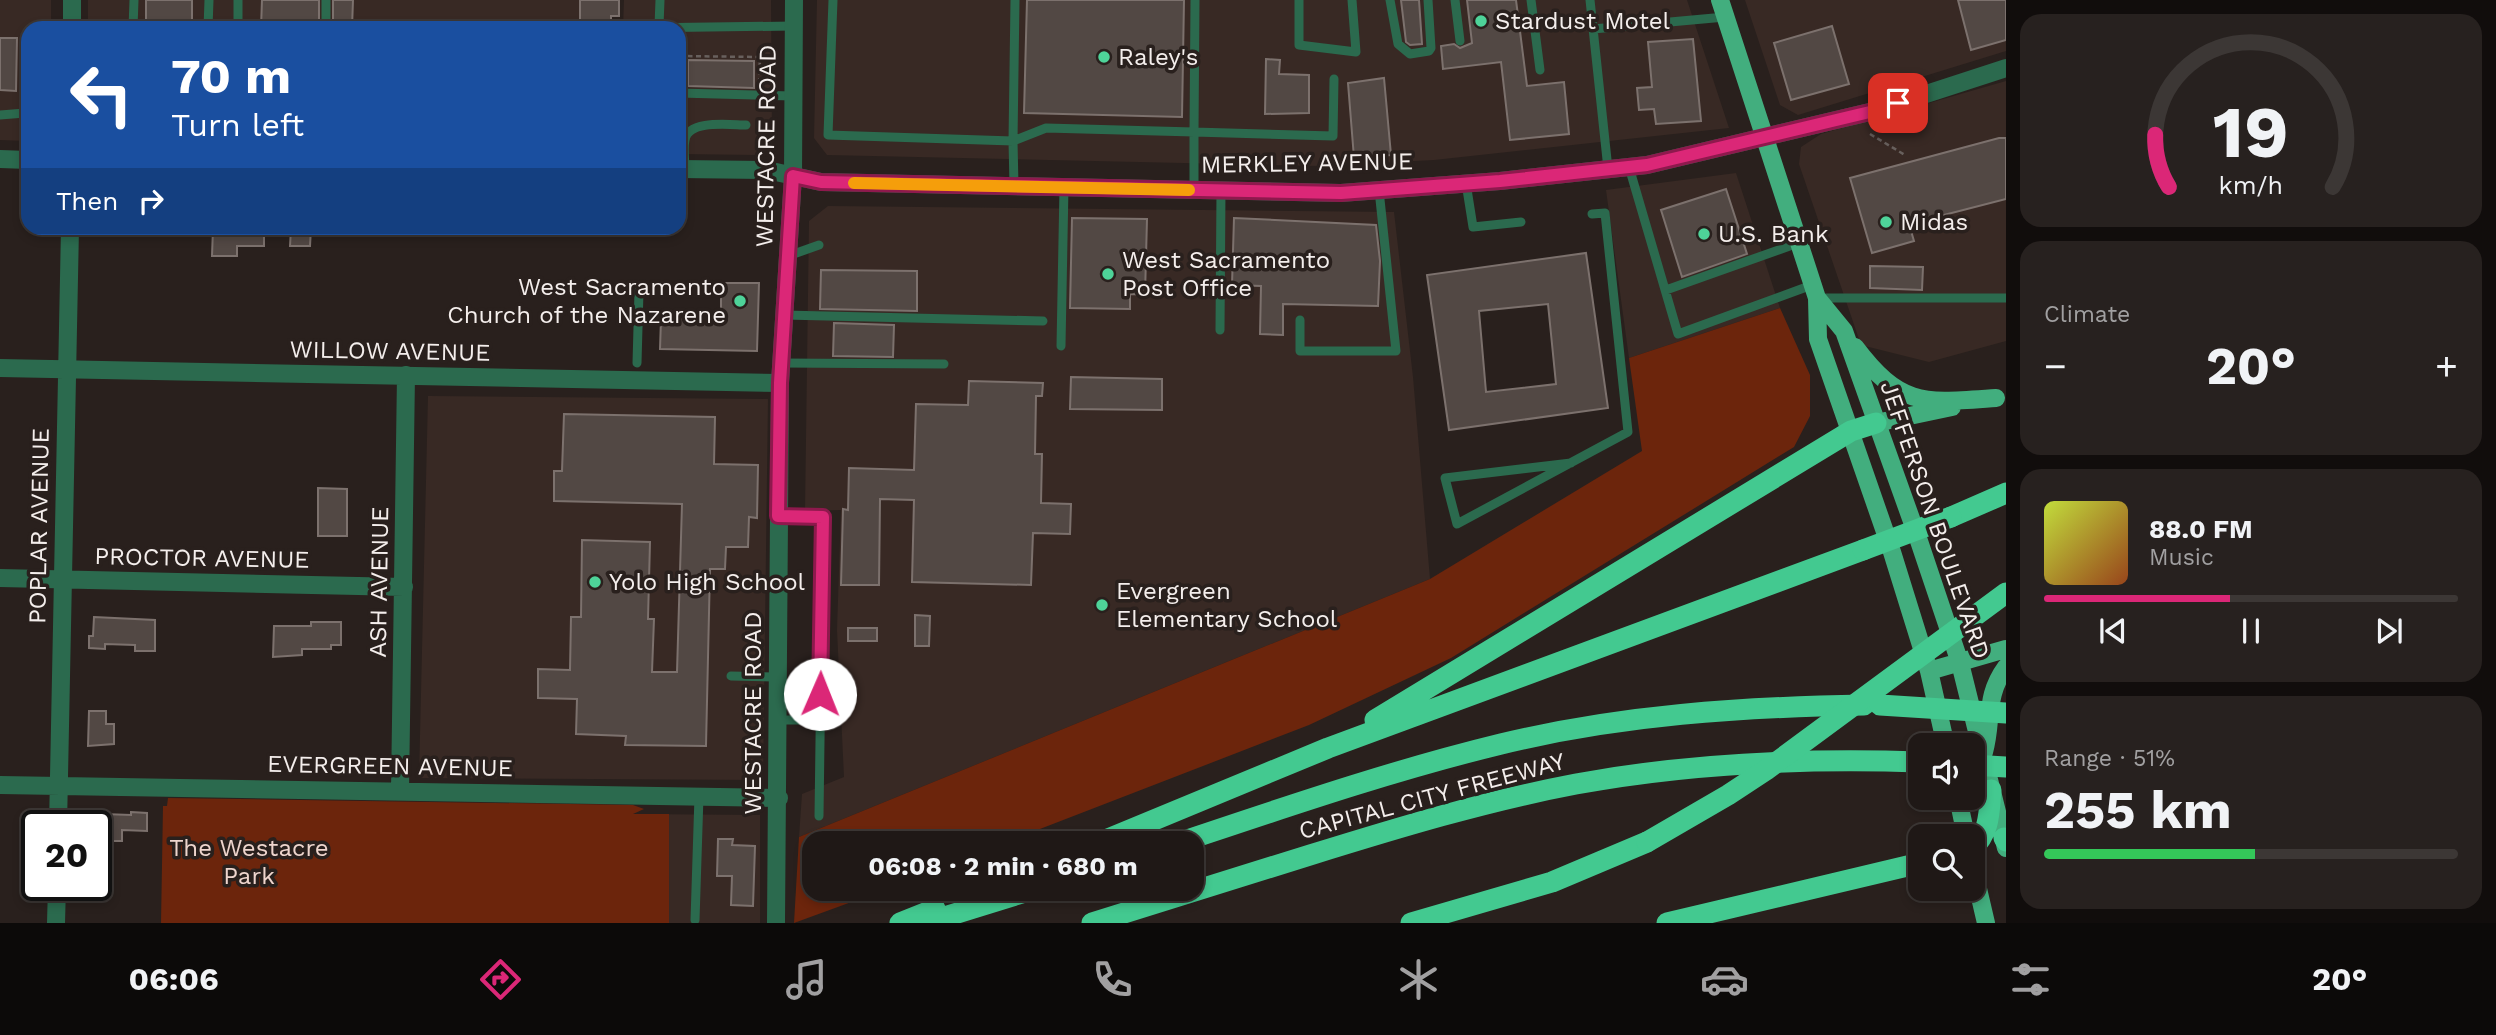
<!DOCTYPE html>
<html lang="en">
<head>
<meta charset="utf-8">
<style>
  :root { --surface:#1f1816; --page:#27211f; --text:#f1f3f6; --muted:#a1a0a1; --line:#3c3735; --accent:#db2777 }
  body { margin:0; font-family:"Work Sans",sans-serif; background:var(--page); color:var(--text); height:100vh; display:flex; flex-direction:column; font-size:26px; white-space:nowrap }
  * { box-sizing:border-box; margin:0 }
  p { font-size:23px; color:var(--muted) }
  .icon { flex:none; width:38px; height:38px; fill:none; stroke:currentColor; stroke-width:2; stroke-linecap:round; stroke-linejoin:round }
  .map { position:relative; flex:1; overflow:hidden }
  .panel { display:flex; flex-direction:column; gap:14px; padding:14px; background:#110d0c; width:490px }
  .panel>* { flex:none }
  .banner { position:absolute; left:21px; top:21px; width:665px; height:214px; border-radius:21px; box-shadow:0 4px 10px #0003,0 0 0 2px var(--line); background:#1a4fa0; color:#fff; overflow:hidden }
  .fabs { position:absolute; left:1908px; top:733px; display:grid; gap:14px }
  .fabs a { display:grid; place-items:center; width:77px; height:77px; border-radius:14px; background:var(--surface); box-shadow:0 4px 10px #0003,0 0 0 2px var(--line); font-size:35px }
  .speed { position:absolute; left:21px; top:810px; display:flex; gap:14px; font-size:35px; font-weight:700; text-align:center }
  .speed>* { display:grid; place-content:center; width:91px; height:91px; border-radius:50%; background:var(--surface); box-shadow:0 4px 10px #0003,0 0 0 2px var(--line); line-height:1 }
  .speed .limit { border:4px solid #111; border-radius:10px; background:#fff; color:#111 }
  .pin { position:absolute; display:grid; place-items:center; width:60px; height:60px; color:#fff; margin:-30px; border-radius:14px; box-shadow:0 4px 10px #0006 }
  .me { position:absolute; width:77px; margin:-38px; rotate:1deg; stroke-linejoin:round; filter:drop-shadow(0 0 5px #0008) }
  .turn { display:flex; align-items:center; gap:24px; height:147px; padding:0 35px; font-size:32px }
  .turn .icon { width:91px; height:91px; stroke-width:2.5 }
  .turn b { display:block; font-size:49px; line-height:60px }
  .then { display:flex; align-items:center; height:66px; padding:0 35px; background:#0003; gap:14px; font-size:26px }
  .big { font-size:52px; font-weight:700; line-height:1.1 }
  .panel .card { flex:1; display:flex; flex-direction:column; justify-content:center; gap:10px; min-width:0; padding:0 24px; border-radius:21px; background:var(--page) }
  .panel .dial { align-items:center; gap:0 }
  .dial svg { height:182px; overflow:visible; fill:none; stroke:var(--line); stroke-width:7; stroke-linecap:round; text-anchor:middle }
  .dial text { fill:var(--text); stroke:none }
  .song { display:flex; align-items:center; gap:21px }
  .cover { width:84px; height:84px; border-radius:10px; background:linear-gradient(135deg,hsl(70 70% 55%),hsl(20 70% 35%)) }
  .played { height:7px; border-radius:4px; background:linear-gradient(90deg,var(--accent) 45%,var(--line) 45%) }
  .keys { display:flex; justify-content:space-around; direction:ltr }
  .heat { display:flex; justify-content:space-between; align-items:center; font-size:38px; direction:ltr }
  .charge { height:10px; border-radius:5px; background:linear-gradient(90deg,#34c759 51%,var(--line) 0) }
  .trip { position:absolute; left:802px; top:831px; width:402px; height:70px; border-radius:21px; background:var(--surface); box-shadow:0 4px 10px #0003,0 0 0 2px var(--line); font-weight:700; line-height:70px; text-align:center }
  .tabs { display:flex; height:112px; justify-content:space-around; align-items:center; background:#0c0a09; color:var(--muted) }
  .tabs .icon { width:49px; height:49px }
  .tabs .current { color:var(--accent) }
  .tabs b { font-size:32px; color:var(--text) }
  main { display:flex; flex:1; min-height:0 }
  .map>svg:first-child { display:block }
</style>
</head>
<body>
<main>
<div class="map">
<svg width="2006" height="923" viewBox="0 0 2006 923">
  <rect width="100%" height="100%" fill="#29201d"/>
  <path fill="#382924" d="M 0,0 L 51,0 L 51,28 L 28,28 L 28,141 L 0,140 Z
    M 88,0 L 587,0 L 586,28 L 88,28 Z
    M 624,0 L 771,0 L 772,138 L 757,155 L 679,154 L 679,28 L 623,28 Z
    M 817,0 L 1687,0 L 1729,128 L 1434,160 L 1320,166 L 827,155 L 814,138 Z
    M 1745,0 L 2006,0 L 2006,51 L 1798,115 L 1780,105 Z
    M 2006,81 L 2006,341 L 1929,362 L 1861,345 L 1799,164 L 1801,147 L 1821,134 Z
    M 1736,173 L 1780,308 L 1629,358 L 1606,190 Z
    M 828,206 L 1394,212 L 1413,377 L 1430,579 L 799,837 L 802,794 L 844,777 L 837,630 L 841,510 L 805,511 L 809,221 Z
    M 428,396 L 768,399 L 763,780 L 419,778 Z
    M 630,814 L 760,815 L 760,923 L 628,923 Z"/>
  <path fill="#6c250c" d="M 1780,308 L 1810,375 L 1810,416 L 1794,447 L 1451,658 L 1309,725 L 1004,843 L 814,844 L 814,889 L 887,889 L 794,923 L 799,837 L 1430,579 L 1642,451 L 1629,358 Z
    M 168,798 L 633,805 L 644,809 L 633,814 L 669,814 L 669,923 L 161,923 L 163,806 L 167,806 Z"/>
  <path fill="#524844" stroke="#7c716d" stroke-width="2" fill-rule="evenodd" d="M 146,0 L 192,0 L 192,28 L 146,28 Z
    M 262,0 L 319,0 L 319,21 L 305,21 L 305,28 L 261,28 Z
    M 333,0 L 353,0 L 352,28 L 333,28 Z
    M 580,0 L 619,0 L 619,16 L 611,16 L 611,28 L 580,28 Z
    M 1027,0 L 1184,0 L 1182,117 L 1024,113 Z
    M 1401,0 L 1419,0 L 1422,44 L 1410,45 L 1406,42 Z
    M 1467,0 L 1516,0 L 1527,86 L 1564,82 L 1569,134 L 1510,140 L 1501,62 L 1443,69 L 1441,46 L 1454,44 L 1460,48 L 1472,43 Z
    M 1958,0 L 2006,0 L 2006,40 L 1971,50 Z
    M 1832,26 L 1849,84 L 1791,100 L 1774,43 Z
    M 0,38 L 17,38 L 16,91 L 0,90 Z
    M 1693,39 L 1701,121 L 1656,124 L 1654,109 L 1639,110 L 1637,88 L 1652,87 L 1648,42 Z
    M 1266,59 L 1280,60 L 1279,74 L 1309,75 L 1309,113 L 1265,114 Z
    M 688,60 L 754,61 L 754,88 L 688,86 Z
    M 1384,78 L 1391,155 L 1354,158 L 1348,83 Z
    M 1999,138 L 2006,138 L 2006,199 L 1909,224 L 1914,241 L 1872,253 L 1850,178 Z
    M 1726,189 L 1747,254 L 1682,277 L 1661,210 Z
    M 1072,218 L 1147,219 L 1145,295 L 1130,294 L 1130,309 L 1070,308 Z
    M 1234,218 L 1376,225 L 1380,261 L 1378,306 L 1283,304 L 1283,335 L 1260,334 L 1261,286 L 1232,285 Z
    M 213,228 L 264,228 L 264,246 L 237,246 L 237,256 L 212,256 Z
    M 291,228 L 311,228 L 310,246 L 290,246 Z
    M 1586,253 L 1608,408 L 1449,430 L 1427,275 ZM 1548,304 L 1556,384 L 1486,392 L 1479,311 Z
    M 1870,266 L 1923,267 L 1922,290 L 1870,288 Z
    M 821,270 L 917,271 L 917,311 L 820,309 Z
    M 721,283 L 759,283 L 757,351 L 660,349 L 661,319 L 721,320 Z
    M 834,323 L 894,325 L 893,357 L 833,356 Z
    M 1071,377 L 1162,379 L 1162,410 L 1070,409 Z
    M 969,381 L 1043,383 L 1042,396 L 1036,396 L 1035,454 L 1042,454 L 1041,503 L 1071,504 L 1070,534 L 1033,533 L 1031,585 L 912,582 L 914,500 L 880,499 L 879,585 L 841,585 L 843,509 L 848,510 L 849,468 L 914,470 L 916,404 L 968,405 Z
    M 564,414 L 715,417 L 714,464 L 758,465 L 757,518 L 749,517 L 748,547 L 726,547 L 725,569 L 710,569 L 706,746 L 625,745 L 626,736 L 576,734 L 577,699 L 538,698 L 538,669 L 570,670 L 571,617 L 581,617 L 582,540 L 650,542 L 648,619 L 654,619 L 652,672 L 677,672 L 682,504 L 554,501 L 554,471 L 562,471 Z
    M 318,488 L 347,489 L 347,536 L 318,536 Z
    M 915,615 L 930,616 L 929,646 L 915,646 Z
    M 94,617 L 155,620 L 155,651 L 135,651 L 135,645 L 105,644 L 105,649 L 89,648 L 89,636 L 93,636 Z
    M 311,622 L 341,622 L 341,645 L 331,645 L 331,649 L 302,649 L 302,655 L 273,657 L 274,626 L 311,626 Z
    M 848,628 L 877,628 L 877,641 L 848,641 Z
    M 89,711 L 106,711 L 106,724 L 114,724 L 114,744 L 88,746 Z
    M 131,812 L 147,813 L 147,831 L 122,830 L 122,841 L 96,841 L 96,821 L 103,821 L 104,814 L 131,815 Z
    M 718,839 L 733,839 L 732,845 L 755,846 L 753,906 L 731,905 L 732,876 L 717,876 Z"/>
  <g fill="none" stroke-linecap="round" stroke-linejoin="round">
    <path stroke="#68605d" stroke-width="2.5" stroke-dasharray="5 3.5" stroke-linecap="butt" d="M 679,56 L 760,57 L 759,84
      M 1870,134 L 1905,155"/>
    <path stroke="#2b6a4e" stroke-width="9" d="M 833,0 L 828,135 L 1013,141 L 1014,186
      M 1015,0 L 1013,141 L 1046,128 L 1194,132 L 1195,0
      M 1299,0 L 1299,45 L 1356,52 L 1352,0
      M 1390,0 L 1398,44 L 1410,54 L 1429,51 L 1431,48 L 1428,0
      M 1455,0 L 1460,41
      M 1531,0 L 1540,70
      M 1590,0 L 1608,169
      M 659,26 L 660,0
      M 133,28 L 134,0
      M 208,28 L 209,0
      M 238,28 L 238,0
      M 326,28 L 326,0
      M 637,28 L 793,26
      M 1593,29 L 1725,17
      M 679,93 L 793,96
      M 0,115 L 25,113 L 28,92
      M 1629,167 L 1678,334 L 1812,285
      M 685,169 C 685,160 683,149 685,140 C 688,119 731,125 746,125
      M 1466,183 L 1473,227 L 1521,222
      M 1194,190 L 1194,132 L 1333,136 L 1334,79
      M 788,256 L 819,245
      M 1666,290 L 1798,243
      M 1819,298 L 2006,298
      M 784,315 L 1043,321
      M 1300,320 L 1300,351 L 1396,351 L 1379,190
      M 1220,330 L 1221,190
      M 1061,346 L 1064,187
      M 637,363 L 639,291 L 712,292
      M 781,363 L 944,364
      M 1571,463 L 1445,478 L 1457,524 L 1628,432 L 1605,213 L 1592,214
      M 778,516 L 823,517 L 819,816
      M 731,676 L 776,677
      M 777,720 L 820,720
      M 695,920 L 699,796"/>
    <path stroke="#2b6a4e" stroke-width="18" d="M 72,28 L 72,0
      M 0,159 L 28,160
      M 679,169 L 767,170 L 821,182 L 1341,193 L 1500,181 L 1647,165 L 1874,111 L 2006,68
      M 0,368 L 780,383
      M 0,578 L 404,587
      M 0,785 L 779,798
      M 400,790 L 406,375
      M 58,826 L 70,228
      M 56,923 L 57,886"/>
    <path stroke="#2b6a4e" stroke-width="18" d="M 776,923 L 780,383 L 793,176 L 794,0"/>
    <path stroke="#42ae7e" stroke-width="18" d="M 1720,0 L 1817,298 L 1818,339 L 1892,552 L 1929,671 L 1946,746
      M 1817,298 L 1844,331 L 1919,541 L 1960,663 L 2006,848
      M 1855,347 C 1901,408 1924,403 1996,398
      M 1876,423 L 1952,407
      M 1929,671 L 2006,649
      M 1984,752 C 1993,720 1984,697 2006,667
      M 1958,798 L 1966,836
      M 1972,863 L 1986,923"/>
    <path stroke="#43c990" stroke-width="21" d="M 1951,517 L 2006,493
      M 1375,720 L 1851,431 L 1876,423
      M 2004,838 L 2006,841
      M 1096,844 L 1328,748 L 1863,550
      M 1175,844 C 1283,808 1390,771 1501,744 C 1620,715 1742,707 1864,705
      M 1972,849 C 1990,832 1989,813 1991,790
      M 900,923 L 935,909
      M 925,923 L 1035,889
      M 1092,923 C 1164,900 1237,878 1310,855 C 1397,828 1486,801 1576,784 C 1690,763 1804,758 1920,762
      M 1411,923 L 1552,882 L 1647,842
      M 1667,923 L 1920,863"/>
    <path stroke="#43c990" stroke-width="21" d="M 1863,550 L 1951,517
      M 1880,705 L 2006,713
      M 1972,765 L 2006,767
      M 1647,842 L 1728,795 L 1766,770 L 2006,593"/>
  </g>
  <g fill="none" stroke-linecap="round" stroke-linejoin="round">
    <defs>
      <path id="route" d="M 820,694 L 823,517 L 778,516 L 780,383 L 793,176 L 821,182 L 1341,193 L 1500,181 L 1647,165 L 1874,111 L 1898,103"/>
    </defs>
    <use href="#route" stroke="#8e194d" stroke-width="18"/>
    <use href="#route" stroke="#db2777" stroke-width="12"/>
    <path stroke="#f59e0b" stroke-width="12" d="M 854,183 L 1189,190"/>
  </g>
  <g fill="#4ed399" stroke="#29201d" stroke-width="2.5">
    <circle cx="1481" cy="21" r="7"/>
    <circle cx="1104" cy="57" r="7"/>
    <circle cx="1886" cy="222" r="7"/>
    <circle cx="1704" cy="234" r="7"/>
    <circle cx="1108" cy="274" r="7"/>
    <circle cx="740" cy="301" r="7"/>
    <circle cx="595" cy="582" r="7"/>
    <circle cx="1102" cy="605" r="7"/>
  </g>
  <g text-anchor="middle" stroke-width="7" stroke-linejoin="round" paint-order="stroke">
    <g font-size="24" fill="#f4eeec" stroke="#29201d" text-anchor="start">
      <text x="1495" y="29">Stardust Motel</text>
      <text x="1118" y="65">Raley's</text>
      <text x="1900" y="230">Midas</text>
      <text x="1718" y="242">U.S. Bank</text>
      <text x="1122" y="268">West Sacramento<tspan x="1122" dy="28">Post Office</tspan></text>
      <text x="726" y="295" text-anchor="end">West Sacramento<tspan x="726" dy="28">Church of the Nazarene</tspan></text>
      <text x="609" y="590">Yolo High School</text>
      <text x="1116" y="599">Evergreen<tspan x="1116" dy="28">Elementary School</tspan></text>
    </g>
    <g font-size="24" fill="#f4eeec" stroke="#29201d">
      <text transform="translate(766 146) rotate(-89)" y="8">WESTACRE ROAD</text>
      <text transform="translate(1307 163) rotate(-1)" y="8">MERKLEY AVENUE</text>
      <text transform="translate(390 351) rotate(1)" y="8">WILLOW AVENUE</text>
      <text transform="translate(1935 520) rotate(71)" y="8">JEFFERSON BOULEVARD</text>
      <text transform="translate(39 526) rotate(-89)" y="8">POPLAR AVENUE</text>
      <text transform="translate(202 558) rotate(1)" y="8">PROCTOR AVENUE</text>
      <text transform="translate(379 582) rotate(-89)" y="8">ASH AVENUE</text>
      <text transform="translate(753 713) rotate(-90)" y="8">WESTACRE ROAD</text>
      <text transform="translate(390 766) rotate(1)" y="8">EVERGREEN AVENUE</text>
      <text transform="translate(1432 796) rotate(-15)" y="8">CAPITAL CITY FREEWAY</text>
    </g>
    <g font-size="24" fill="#eed5cd" stroke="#29201d">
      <text x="249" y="856">The Westacre<tspan x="249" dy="28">Park</tspan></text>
    </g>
  </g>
</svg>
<div class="fabs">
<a><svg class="icon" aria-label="sound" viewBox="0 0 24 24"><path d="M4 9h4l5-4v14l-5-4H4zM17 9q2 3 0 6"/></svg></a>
<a><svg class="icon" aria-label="search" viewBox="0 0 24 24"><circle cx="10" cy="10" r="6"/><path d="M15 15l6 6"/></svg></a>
</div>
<div class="speed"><div class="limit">20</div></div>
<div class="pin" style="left:1898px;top:103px;background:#d93025"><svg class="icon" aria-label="arrive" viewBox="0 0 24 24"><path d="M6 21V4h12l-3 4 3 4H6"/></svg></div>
<svg class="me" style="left:820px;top:694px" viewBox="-20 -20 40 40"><circle r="19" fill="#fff"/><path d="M0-13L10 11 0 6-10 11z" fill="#db2777"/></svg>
<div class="trip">06:08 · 2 min · 680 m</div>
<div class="banner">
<div class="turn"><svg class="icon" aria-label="left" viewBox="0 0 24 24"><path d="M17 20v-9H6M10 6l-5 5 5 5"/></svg><div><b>70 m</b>Turn left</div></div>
<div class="then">Then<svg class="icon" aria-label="right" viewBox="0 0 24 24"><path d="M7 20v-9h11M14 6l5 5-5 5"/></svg></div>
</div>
</div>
<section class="panel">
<div class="card dial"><svg viewBox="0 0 100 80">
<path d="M14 69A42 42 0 1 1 86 69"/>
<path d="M14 69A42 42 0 0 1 8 46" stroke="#db2777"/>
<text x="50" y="56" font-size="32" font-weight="700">19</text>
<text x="50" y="72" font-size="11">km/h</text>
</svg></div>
<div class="card"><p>Climate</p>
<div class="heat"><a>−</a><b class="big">20°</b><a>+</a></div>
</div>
<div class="card">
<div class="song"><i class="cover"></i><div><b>88.0 FM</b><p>Music</p></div></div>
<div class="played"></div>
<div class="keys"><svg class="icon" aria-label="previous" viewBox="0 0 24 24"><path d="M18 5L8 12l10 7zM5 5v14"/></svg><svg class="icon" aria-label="pause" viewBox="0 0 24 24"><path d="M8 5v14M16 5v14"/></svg><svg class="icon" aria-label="next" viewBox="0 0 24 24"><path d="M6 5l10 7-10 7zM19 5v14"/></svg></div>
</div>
<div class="card"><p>Range · 51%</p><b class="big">255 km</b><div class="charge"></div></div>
</section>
</main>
<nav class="tabs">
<b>06:06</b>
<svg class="icon current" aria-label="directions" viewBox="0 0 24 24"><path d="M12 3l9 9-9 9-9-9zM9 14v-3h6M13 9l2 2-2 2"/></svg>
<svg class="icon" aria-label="music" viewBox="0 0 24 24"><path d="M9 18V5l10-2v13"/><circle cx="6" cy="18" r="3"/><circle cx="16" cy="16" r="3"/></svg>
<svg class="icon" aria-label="phone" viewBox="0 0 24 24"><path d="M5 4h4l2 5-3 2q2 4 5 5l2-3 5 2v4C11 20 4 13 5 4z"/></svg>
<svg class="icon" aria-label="climate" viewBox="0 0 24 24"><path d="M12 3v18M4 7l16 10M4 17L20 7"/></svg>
<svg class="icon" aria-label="car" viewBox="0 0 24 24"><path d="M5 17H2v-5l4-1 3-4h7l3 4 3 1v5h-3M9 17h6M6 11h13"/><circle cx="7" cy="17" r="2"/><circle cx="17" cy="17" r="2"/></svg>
<svg class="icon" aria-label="filters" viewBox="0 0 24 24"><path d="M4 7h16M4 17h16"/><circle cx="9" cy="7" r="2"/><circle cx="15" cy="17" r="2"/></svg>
<b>20°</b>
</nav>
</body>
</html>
